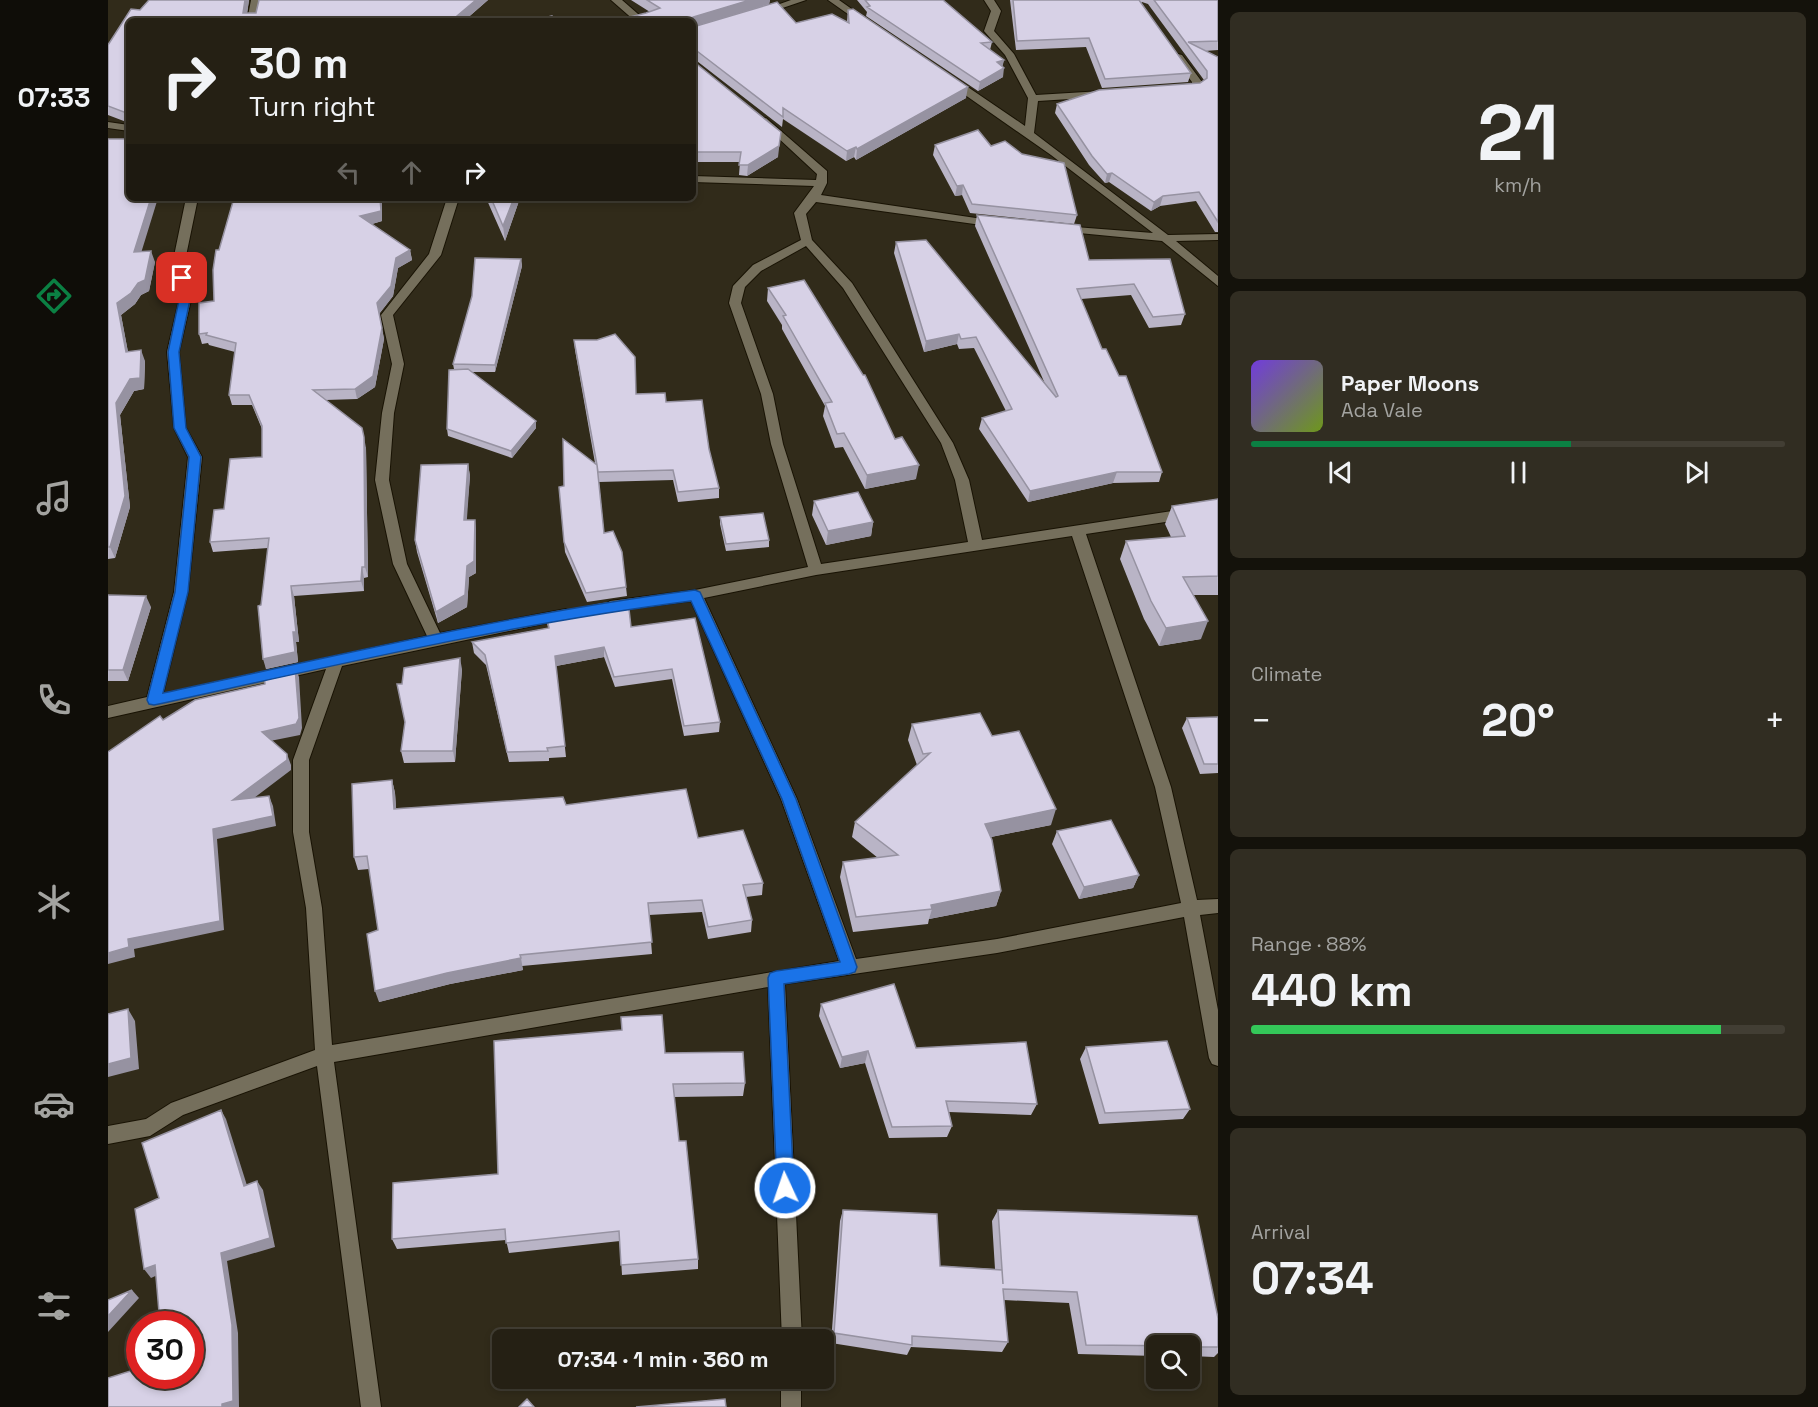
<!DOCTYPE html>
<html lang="en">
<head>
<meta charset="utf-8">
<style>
  :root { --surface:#252014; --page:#312d22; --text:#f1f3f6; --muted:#a3a3a0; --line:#423e34; --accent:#0b8043 }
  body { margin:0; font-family:"Space Grotesk",sans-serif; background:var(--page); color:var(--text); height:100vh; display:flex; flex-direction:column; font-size:22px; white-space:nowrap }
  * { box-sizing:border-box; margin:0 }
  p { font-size:20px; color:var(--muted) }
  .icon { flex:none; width:33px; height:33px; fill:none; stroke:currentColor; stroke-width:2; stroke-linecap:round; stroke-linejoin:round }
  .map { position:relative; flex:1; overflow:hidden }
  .drawer { display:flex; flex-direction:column; gap:12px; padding:12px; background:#14120b; width:600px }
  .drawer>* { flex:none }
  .hud { position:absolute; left:18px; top:18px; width:570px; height:183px; border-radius:9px; box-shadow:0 3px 9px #0003,0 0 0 2px var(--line); background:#252014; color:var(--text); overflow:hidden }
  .fabs { position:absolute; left:1038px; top:1335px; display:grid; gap:12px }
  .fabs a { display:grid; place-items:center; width:54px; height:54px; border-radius:9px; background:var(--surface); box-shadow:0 3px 9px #0003,0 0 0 2px var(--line); font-size:30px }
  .speed { position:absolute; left:18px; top:1311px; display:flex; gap:12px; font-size:30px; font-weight:700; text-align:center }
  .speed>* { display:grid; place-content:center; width:78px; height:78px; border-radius:50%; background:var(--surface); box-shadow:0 3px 9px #0003,0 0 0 2px var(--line); line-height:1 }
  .speed .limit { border:9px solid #d22; background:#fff; color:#111 }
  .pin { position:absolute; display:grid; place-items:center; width:51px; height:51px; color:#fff; margin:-26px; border-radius:12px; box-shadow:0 3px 9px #0006 }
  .me { position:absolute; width:66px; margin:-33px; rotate:357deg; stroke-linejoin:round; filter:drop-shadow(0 0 4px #0008) }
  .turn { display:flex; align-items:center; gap:21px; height:126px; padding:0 24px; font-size:27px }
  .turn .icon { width:78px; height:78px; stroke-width:2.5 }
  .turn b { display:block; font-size:42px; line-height:51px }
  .lanes { display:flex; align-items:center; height:57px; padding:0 24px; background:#0003; justify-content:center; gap:30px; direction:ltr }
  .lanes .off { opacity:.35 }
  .big { font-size:45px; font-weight:800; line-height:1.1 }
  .drawer .widget { flex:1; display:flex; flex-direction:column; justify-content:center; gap:9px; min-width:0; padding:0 21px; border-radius:9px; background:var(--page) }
  .drawer .dial { align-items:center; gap:0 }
  .dial b { font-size:78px; line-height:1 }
  .song { display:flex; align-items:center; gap:18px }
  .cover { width:72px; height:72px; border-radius:9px; background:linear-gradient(135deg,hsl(260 70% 55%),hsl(80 70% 35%)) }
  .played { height:6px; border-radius:3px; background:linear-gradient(90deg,var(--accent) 60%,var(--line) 60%) }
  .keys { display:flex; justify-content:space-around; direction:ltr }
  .heat { display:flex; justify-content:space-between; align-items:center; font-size:33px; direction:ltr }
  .charge { height:9px; border-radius:4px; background:linear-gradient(90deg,#34c759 88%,var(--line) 0) }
  .trip { position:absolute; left:384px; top:1329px; width:342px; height:60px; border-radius:9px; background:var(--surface); box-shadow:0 3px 9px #0003,0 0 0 2px var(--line); font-weight:800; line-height:60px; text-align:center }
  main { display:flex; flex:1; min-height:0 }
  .tabs { display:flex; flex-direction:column; width:108px; justify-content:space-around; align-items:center; background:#0f0d08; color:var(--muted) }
  .tabs .icon { width:42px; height:42px }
  .tabs .selected { color:var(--accent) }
  .tabs b { font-size:27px; color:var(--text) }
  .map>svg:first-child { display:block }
</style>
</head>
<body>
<main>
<nav class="tabs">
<b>07:33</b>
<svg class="icon selected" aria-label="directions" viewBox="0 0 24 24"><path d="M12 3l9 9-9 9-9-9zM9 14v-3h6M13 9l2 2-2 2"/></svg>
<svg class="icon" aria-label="music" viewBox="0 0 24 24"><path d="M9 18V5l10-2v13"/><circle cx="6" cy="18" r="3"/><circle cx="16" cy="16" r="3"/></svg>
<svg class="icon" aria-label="phone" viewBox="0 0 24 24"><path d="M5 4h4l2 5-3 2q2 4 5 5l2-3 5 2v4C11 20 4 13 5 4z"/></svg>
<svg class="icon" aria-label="climate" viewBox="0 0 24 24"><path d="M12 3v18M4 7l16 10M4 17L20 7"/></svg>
<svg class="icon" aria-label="car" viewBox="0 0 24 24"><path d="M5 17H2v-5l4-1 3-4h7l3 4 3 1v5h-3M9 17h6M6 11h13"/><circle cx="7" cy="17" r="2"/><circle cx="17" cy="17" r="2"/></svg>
<svg class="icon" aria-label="filters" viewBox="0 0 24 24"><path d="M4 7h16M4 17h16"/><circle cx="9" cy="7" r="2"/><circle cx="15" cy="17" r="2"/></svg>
</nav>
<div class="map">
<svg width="1110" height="1407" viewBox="0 0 1110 1407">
  <rect width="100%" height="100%" fill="#312b1a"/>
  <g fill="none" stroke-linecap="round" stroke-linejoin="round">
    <defs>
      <path id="minor" d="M 143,0 L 153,0 L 149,21 L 139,21 Z
        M 503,0 L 514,0 L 538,21 L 527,21 Z
        M 683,0 L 698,0 L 654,15 L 649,12 Z
        M 720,0 L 731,0 L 762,22 L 754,24 Z
        M 876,0 L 886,0 L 893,11 L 886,31 L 906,54 L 928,95 L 994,91 L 999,94 L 994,97 L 930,101 L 926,133 L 1060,235 L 1110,234 L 1110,240 L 1068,241 L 1110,276 L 1110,286 L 1054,241 L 950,231 L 948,229 L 954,226 L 1045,233 L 943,155 L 840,83 L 840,79 L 848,79 L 917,126 L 920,98 L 897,55 L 876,31 L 883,11 Z
        M 1070,54 L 1074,55 L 1094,82 L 1093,89 L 1075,93 L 1070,90 L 1084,85 L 1084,82 L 1065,57 Z
        M 658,118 L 719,171 L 719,183 L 713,195 L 888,221 L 894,224 L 888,227 L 708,202 L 698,214 L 704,240 L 744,283 L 845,443 L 861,480 L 874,540 L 1110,504 L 1110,514 L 978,534 L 1063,787 L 1089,900 L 1110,899 L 1110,913 L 1092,915 L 1110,1010 L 1110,1066 L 1104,1064 L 1101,1058 L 1076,917 L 889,953 L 677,984 L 694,1340 L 674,1340 L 660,987 L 226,1062 L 273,1407 L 253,1407 L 209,1066 L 75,1115 L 42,1136 L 0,1144 L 0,1126 L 38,1119 L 63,1103 L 207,1050 L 198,908 L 185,832 L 185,760 L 218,669 L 0,718 L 0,706 L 39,697 L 66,592 L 80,457 L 66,428 L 59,352 L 71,300 L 66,256 L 78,198 L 90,198 L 78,256 L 83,300 L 71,352 L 78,428 L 94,457 L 80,592 L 55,694 L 319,636 L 285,564 L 267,480 L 274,413 L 284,364 L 273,315 L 321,254 L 339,198 L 351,198 L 333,255 L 285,315 L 296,364 L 286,413 L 281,480 L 299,564 L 332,633 L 458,609 L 465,614 L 458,619 L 234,666 L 201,760 L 201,832 L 214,908 L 224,1045 L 731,961 L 673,799 L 583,601 L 502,611 L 495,606 L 502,601 L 587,590 L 700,567 L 663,444 L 653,394 L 621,303 L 625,286 L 645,265 L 693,240 L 686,213 L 706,186 L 585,182 L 585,176 L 708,180 L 709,174 L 654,123 L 653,121 ZM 698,246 L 735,288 L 833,443 L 847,480 L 860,542 L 713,564 L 675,444 L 665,394 L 633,303 L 637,287 L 653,271 ZM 964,536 L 1047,787 L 1073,903 L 889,939 L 748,959 L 689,799 L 596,598 L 708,575 Z
        M 0,122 L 21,125 L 21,131 L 0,128 Z
        M 673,1378 L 693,1378 L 693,1407 L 673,1407 Z"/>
    </defs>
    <use href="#minor" stroke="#191304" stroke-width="2"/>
    <use href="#minor" fill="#756f5c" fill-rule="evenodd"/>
  </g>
  <path fill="#b9b4c6" d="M 41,0 L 141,0 L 139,13 L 148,13 L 151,0 L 380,0 L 356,21 L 21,21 L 21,123 L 0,115 L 0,45 L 23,9 L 32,10 Z
    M 523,0 L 662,0 L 661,4 L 688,23 L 739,22 L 740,10 L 858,98 L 748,160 L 746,157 L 738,161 L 675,119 L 674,127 L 585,58 L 585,21 L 538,13 L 542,12 Z
    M 749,0 L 835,0 L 884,42 L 882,50 L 896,60 L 894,66 L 895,77 L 870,91 L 758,16 L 759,12 Z
    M 902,0 L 1110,0 L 1110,50 L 1097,51 L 1110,57 L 1110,232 L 1107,232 L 1088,201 L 1052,206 L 1043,211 L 1001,182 L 997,183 L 981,165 L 947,113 L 949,104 L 1092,83 L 1096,80 L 1040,4 L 1034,2 L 1033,3 L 1083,73 L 1080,82 L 994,88 L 978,47 L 908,50 Z
    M 585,61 L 670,157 L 639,176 L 631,175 L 632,162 L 585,162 Z
    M 0,139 L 33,251 L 47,262 L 41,291 L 33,295 L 27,304 L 13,315 L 20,352 L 37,361 L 36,389 L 26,391 L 12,415 L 22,507 L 7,558 L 0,559 Z
    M 827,145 L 883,146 L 969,215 L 966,224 L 862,213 L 854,195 L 847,196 L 825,155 Z
    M 126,198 L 274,198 L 274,221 L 264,224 L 302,250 L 304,260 L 290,268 L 285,296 L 271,314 L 276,339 L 267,387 L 249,399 L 218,400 L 258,448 L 260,577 L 256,578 L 256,591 L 186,596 L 191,642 L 188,642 L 190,662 L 158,669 L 153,605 L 160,548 L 105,552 L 102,542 L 116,509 L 154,457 L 154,429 L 144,405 L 124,405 L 121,395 L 127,352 L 101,345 L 100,343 L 94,344 L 91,334 L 106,301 L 111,250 Z
    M 378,198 L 412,198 L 397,241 Z
    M 869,215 L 981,260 L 1062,259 L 1077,314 L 1073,325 L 1041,328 L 1023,295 L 973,299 L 994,349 L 1054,472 L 1051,482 L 1005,483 L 920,502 L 871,429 L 874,418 L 898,411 L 866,348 L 851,349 L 849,344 L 816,352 L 786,253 L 788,242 L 938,386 L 867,226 Z
    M 413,259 L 414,266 L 387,372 L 363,372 L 428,428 L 404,458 L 340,436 L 339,429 L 346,369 L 345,364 Z
    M 660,288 L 787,439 L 808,479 L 757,489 L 735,447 L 727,448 L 715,416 L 717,406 L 674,329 L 674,325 L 659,301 Z
    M 466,340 L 528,394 L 558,402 L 601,449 L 611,488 L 611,498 L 570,502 L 565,480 L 491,482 L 496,533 L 518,587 L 519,596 L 479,602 L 457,552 L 451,487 L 456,486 L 487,463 L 467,350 Z
    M 360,464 L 362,476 L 358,520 L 367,520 L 368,532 L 368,573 L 361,577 L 359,607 L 330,623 L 309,552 L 307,540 Z
    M 1110,499 L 1110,595 L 1086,595 L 1093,639 L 1051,646 L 1036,619 L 1012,559 L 1018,541 L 1063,537 L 1057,524 L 1064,506 Z
    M 706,501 L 765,522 L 763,536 L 718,545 L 704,515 Z
    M 612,517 L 661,540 L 661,547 L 618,551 L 612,524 Z
    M 0,595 L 43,607 L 20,681 L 0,681 Z
    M 438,615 L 523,627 L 587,618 L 612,722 L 611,732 L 576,736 L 564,679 L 507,687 L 496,657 L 448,666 L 458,757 L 441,758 L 441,761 L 401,762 L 378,665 L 366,653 L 364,642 L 440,628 Z
    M 354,669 L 347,762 L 296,763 L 293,751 L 297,722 L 294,684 Z
    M 1110,717 L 1110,773 L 1092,774 L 1074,728 L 1079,718 Z
    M 804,724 L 884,736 L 943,825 L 883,837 L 893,891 L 888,906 L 821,919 L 820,924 L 745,932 L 732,877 L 735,862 L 770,858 L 744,837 L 747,822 L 809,765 L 800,740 Z
    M 284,780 L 287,793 L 288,808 L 458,805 L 590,838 L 655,883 L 654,895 L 638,897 L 644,920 L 643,932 L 600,939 L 594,912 L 541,915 L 544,954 L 414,966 L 415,970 L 342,984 L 271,1002 L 270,930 L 261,869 L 250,870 L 246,857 Z
    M 949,831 L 1031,875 L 1025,888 L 971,899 L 944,844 Z
    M 713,1004 L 929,1104 L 923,1115 L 841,1112 L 844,1126 L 839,1137 L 781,1138 L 757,1063 L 732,1068 L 711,1016 Z
    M 978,1047 L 1082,1109 L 1075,1119 L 991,1124 L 972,1059 Z
    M 557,1053 L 637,1083 L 635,1096 L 566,1097 L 571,1141 L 590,1259 L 590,1269 L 514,1275 L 512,1241 L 401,1253 L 398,1240 L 289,1249 L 284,1239 L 390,1174 Z
    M 735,1210 L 832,1266 L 887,1269 L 884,1221 L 890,1210 L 1110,1318 L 1110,1353 L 1106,1357 L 1082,1356 L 1082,1346 L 1048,1346 L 1048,1356 L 970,1354 L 961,1303 L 896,1300 L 900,1342 L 894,1352 L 803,1347 L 799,1355 L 723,1343 L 732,1221 Z"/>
  <path fill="#9692a1" d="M 137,0 L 141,0 L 138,21 L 135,13 Z
    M 368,0 L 380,0 L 356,21 L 343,21 Z
    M 642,0 L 662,0 L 661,4 L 585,27 L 585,17 Z
    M 896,60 L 894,69 L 889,62 Z
    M 896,68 L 895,77 L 870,91 L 872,82 Z
    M 860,87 L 858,98 L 748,160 L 749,149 Z
    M 673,132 L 670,157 L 639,176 L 640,165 Z
    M 748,147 L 746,157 L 738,161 L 739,151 Z
    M 1004,173 L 1001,182 L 997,183 L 999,174 Z
    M 855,185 L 854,195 L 847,196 L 849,186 Z
    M 1055,196 L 1052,206 L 1043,211 L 1046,202 Z
    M 43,198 L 50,198 L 30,263 L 26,252 Z
    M 272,198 L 274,198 L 274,221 L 254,227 L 252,216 Z
    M 406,198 L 412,198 L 397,241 L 395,226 Z
    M 302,250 L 304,260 L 290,268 L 285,296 L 271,314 L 269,303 L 288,258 Z
    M 43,251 L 47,262 L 41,291 L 33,295 L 27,304 L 13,315 L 22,363 L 18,352 L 9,303 Z
    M 413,259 L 414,266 L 387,372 L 387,365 Z
    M 274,328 L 276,339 L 267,387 L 249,399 L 247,389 Z
    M 851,334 L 849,344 L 816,352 L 818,341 Z
    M 33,350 L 37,361 L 36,389 L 26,391 L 12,415 L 22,507 L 7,558 L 2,547 L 8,403 Z
    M 428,421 L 428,428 L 404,458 L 403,451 Z
    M 256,437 L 258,448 L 260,577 L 257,567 Z
    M 360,464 L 362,476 L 358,532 L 356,520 Z
    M 811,465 L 808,479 L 757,489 L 759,475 Z
    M 1009,472 L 1005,483 L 920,502 L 922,491 Z
    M 367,520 L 368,532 L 368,573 L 361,577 L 359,607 L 330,623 L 328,612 L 359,566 Z
    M 765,522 L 763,536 L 718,545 L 720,531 Z
    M 254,567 L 256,578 L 256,591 L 253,581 Z
    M 183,586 L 186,596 L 191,642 L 188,642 L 190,662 L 158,669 L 155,659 Z
    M 38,596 L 43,607 L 20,681 L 15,670 Z
    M 1100,621 L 1093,639 L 1051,646 L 1058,628 Z
    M 496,647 L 496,657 L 448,666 L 447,656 Z
    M 352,658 L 354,669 L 347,762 L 345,751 Z
    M 187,667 L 191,677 L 194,728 L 192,735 L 157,742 L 154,732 Z
    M 179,754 L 183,765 L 183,770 L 129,811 L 125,800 Z
    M 284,780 L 287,793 L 289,821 L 286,809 Z
    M 161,796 L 165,806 L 168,826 L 109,839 L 116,930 L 26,949 L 27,957 L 0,964 L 0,953 L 20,939 L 105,829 Z
    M 948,809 L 943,825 L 873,839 L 877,824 Z
    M 1031,875 L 1025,888 L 971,899 L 976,887 Z
    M 893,891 L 888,906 L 821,919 L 824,909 L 823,905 Z
    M 413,958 L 415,970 L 342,984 L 271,1002 L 267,991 L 339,973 Z
    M 20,1009 L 27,1021 L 31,1069 L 0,1077 L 0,1064 Z
    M 760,1051 L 757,1063 L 732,1068 L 734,1057 Z
    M 113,1110 L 118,1119 L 142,1195 L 136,1186 Z
    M 149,1181 L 155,1190 L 167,1247 L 119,1261 L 130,1333 L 131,1407 L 114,1407 L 113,1253 Z
    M 47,1265 L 54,1273 L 43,1278 L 36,1269 Z
    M 24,1290 L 31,1298 L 0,1332 L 0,1316 Z"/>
  <path fill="#d7d1e6" stroke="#9692a1" stroke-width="1.5" d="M 41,0 L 137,0 L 135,13 L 148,13 L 151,0 L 368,0 L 343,21 L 21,21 L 21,114 L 0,106 L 0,45 L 23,9 L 32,10 Z
    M 539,0 L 642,0 L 585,17 L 584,21 L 506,21 L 538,13 L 552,8 Z
    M 757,0 L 835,0 L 884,42 L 873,43 L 896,60 L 889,62 L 896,68 L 872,82 L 759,7 L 762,6 Z
    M 905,0 L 1031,0 L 1083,73 L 997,79 L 981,38 L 909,41 Z
    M 1046,0 L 1110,0 L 1110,41 L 1080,42 L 1110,57 L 1110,222 L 1091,192 L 1055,196 L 1046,202 L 1004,173 L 999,174 L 984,156 L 949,104 L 991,90 L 1092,83 L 1099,78 L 1099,71 Z
    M 669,2 L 688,23 L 724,14 L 741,23 L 740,10 L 745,9 L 860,87 L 749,149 L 748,147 L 739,151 L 675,108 L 675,117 L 585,48 L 585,27 Z
    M 444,16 L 446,21 L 425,21 Z
    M 585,61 L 673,132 L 671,146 L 640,165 L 631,165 L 633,152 L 585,152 Z
    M 870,130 L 883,146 L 897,141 L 914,154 L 956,163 L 969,215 L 864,204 L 855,185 L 849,186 L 827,145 Z
    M 0,139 L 21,139 L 21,198 L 43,198 L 26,252 L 43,251 L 37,280 L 30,283 L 23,293 L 9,303 L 18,352 L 33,350 L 32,378 L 22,379 L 8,403 L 17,496 L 2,547 L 0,547 Z
    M 126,198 L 272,198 L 273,211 L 252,216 L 302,250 L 288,258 L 283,286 L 269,303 L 274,328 L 265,376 L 247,389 L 205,390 L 254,428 L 256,437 L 257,567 L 254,567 L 253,581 L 183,586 L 188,632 L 185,632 L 187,652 L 155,659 L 150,606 L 153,605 L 161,538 L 102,542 L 106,510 L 116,509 L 122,459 L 154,457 L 154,426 L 141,395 L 121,395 L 128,343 L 98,335 L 99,333 L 91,334 L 91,303 L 106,301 L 105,270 L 108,250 L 111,250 Z
    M 383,198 L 406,198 L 395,226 Z
    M 869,215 L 972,225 L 981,260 L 1062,259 L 1077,314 L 1045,317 L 1026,284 L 969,289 L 994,349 L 998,349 L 1011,376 L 1018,376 L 1054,472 L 1009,472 L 922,491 L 874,418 L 904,409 L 868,337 L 853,339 L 851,334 L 818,341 L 788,242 L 818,240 L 948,397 L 950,396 Z
    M 367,258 L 413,259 L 387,365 L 345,364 L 364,296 Z
    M 696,280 L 755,375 L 757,375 L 787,439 L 794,437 L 811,465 L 759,475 L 736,433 L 729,434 L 717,403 L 724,402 L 675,316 L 678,315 L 660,288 Z
    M 507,334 L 527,357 L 528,394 L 557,393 L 558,402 L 594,400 L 601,449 L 611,488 L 570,492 L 565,470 L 490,472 L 489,465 L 496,533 L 505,531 L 514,552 L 518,587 L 478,593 L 456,542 L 451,487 L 456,486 L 455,439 L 489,465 L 466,340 L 489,340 Z
    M 360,369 L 428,421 L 403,451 L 339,429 L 341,370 Z
    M 360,464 L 356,520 L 367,520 L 366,561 L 359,566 L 357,595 L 328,612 L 307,540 L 313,465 Z
    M 750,492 L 765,522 L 720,531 L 706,501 Z
    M 1110,499 L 1110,576 L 1075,577 L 1100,621 L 1058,628 L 1043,601 L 1018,541 L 1077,536 L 1064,506 Z
    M 655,513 L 661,540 L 618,544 L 612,517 Z
    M 0,595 L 38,596 L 15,670 L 0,670 Z
    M 520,600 L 523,627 L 587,618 L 612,722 L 576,726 L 564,669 L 506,677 L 496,647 L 447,656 L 457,746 L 439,748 L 440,751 L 399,752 L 377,655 L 364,642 L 441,628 L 438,615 L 493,604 Z
    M 352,658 L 345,751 L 293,751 L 297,722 L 289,684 L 294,684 L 296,668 Z
    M 187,667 L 191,718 L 188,724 L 154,732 L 179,754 L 179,760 L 125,800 L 161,796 L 165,816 L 105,829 L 112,921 L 20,939 L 21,947 L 0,953 L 0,752 L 52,716 L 55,720 L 87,700 L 157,684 L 156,674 Z
    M 872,713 L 884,736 L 911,731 L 948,809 L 877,824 L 884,840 L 893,891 L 823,905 L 824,909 L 748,917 L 735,862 L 790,855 L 747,822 L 822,753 L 815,754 L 804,724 Z
    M 1110,717 L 1110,764 L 1096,764 L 1079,718 Z
    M 284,780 L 286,809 L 455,797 L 458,805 L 578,789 L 590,838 L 635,830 L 655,883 L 635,885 L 644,920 L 600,927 L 594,900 L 540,903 L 544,942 L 412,955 L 413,958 L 339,973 L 267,991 L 259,934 L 270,930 L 259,856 L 246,857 L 244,784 Z
    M 1003,820 L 1031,875 L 976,887 L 949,831 Z
    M 786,984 L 808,1048 L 918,1042 L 929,1104 L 838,1101 L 844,1126 L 784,1127 L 760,1051 L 734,1057 L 713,1004 Z
    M 20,1009 L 23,1058 L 0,1064 L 0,1014 Z
    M 554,1015 L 557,1053 L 635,1052 L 637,1083 L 565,1084 L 571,1141 L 578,1141 L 590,1259 L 513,1265 L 511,1231 L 398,1243 L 397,1229 L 284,1239 L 285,1183 L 390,1174 L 386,1041 L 514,1030 L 513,1017 Z
    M 1059,1041 L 1082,1109 L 997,1113 L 978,1047 Z
    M 113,1110 L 136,1186 L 149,1181 L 162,1238 L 113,1253 L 124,1325 L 125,1401 L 114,1404 L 114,1407 L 0,1407 L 0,1378 L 32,1368 L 32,1376 L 82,1376 L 82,1324 L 52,1324 L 47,1265 L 36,1269 L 27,1209 L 51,1198 L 34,1143 Z
    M 735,1210 L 829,1214 L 832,1266 L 894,1270 L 895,1284 L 890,1210 L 1089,1216 L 1110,1318 L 1110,1347 L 1082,1347 L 1082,1346 L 978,1345 L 969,1292 L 895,1289 L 900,1342 L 804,1336 L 804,1345 L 726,1333 Z
    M 24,1290 L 0,1316 L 0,1300 Z
    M 419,1399 L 426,1407 L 411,1407 Z
    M 617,1399 L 618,1407 L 528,1407 Z"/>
  <path fill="#1a73e8" stroke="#114b97" stroke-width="1.5" d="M 74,275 L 80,278 L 82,300 L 71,352 L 78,428 L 93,457 L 80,592 L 55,693 C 231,655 408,613 587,590 L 592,592 L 688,799 L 749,967 L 747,972 L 741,974 L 676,984 L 686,1188 L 683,1194 L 677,1196 L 671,1194 L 669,1188 L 660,978 L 662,973 L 668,971 L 732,962 L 674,799 L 583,601 C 402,624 224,666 46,705 L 41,704 L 39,700 L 67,592 L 81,457 L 66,428 L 60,352 L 71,300 L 69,278 Z"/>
</svg>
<div class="fabs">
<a><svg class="icon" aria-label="search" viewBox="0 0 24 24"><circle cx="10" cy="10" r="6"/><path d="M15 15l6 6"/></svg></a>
</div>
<div class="speed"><div class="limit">30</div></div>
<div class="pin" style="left:74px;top:278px;background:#d93025"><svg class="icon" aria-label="arrive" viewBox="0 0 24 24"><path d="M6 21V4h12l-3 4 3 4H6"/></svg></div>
<svg class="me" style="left:677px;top:1188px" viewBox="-20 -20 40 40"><circle r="17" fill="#1a73e8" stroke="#fff" stroke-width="3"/><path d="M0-11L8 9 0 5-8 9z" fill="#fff"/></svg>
<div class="trip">07:34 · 1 min · 360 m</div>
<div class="hud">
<div class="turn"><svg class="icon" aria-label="right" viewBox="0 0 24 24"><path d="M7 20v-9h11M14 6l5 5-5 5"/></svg><div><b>30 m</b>Turn right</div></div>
<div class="lanes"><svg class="icon off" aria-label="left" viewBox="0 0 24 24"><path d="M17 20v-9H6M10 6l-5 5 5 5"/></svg><svg class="icon off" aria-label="ahead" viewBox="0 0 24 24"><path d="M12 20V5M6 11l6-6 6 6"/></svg><svg class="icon" aria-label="right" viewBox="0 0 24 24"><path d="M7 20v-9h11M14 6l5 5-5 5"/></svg></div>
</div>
</div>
<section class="drawer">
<div class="widget dial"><b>21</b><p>km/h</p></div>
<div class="widget">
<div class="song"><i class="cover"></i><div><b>Paper Moons</b><p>Ada Vale</p></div></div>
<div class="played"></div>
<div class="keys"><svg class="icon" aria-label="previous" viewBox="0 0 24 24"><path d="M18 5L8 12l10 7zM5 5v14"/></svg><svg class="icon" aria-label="pause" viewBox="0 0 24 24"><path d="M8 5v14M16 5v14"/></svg><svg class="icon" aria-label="next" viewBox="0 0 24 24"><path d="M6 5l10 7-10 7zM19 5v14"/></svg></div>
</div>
<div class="widget"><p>Climate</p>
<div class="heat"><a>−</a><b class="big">20°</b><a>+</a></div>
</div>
<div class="widget"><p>Range · 88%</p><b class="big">440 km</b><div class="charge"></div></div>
<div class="widget"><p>Arrival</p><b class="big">07:34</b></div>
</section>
</main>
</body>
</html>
